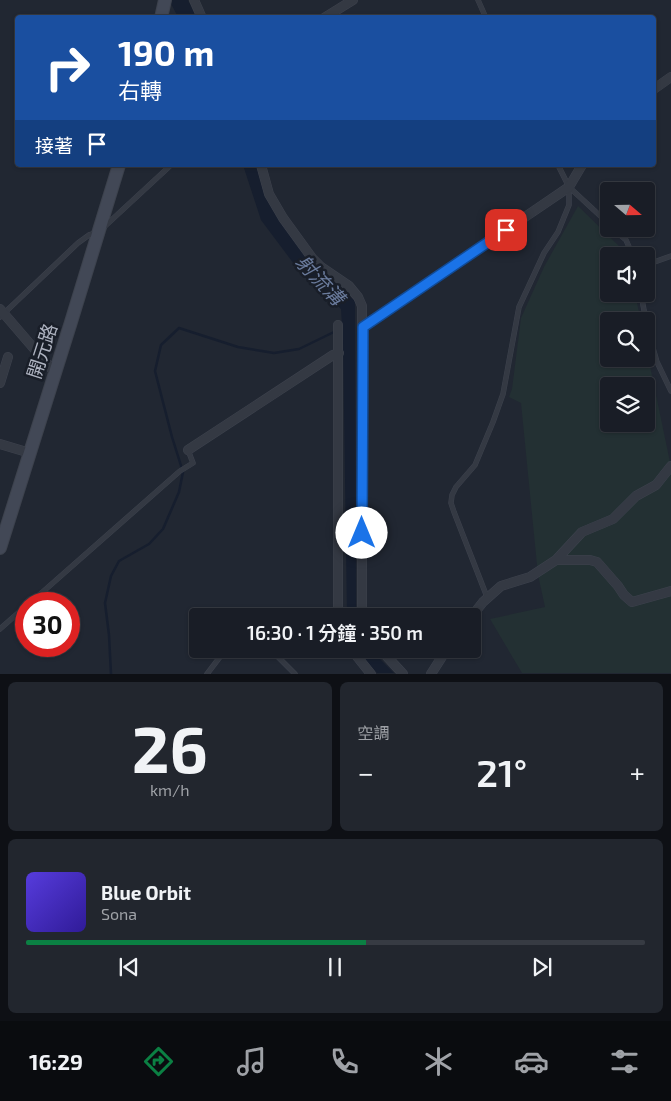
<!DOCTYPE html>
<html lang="zh-TW">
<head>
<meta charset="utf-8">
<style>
  :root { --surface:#191d26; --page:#22262e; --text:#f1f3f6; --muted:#9fa2a7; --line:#373b43; --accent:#0b8043 }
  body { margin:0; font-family:"Exo 2","Noto Sans TC",sans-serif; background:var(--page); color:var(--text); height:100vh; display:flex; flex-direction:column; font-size:19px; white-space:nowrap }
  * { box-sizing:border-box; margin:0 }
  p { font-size:16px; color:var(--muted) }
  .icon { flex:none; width:28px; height:28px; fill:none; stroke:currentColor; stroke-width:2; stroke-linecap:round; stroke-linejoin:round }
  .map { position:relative; height:674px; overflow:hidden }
  .side { display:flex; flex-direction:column; gap:8px; padding:8px; background:#0e1015; flex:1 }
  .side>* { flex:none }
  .hud { position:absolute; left:15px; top:15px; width:641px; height:152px; border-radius:5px; box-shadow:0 1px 4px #0004,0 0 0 1px var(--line); background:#1a4fa0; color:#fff; overflow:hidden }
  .needle { width:32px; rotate:110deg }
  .tools { position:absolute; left:600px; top:182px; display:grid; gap:10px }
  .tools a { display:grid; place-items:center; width:55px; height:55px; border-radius:5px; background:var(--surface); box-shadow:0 1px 4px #0004,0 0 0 1px var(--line); font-size:25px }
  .speed { position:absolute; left:15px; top:592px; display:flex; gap:10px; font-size:25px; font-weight:700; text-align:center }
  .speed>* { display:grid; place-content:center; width:65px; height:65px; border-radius:50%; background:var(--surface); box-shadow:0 1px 4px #0004,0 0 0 1px var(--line); line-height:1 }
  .speed .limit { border:8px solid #d22; background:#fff; color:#111 }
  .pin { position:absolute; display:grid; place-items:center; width:42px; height:42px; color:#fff; margin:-21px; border-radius:10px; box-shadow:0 2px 8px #0006 }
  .me { position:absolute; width:55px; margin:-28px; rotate:0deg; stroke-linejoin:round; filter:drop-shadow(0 0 4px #0008) }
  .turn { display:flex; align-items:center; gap:18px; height:105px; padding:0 20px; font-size:22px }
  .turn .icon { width:65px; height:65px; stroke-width:2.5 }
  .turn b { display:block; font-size:35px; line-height:42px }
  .then { display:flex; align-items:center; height:48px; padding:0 20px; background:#0003; gap:10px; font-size:19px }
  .big { font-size:38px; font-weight:600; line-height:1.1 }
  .side .card { flex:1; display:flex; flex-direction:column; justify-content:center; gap:8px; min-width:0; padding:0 18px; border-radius:8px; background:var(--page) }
  .side .dial { align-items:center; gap:0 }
  .dial b { font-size:65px; line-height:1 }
  .song { display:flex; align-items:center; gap:15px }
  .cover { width:60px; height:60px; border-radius:8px; background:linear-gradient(135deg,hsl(250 70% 55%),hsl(250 70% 35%)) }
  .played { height:5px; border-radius:2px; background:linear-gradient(90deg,var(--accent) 55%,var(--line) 55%) }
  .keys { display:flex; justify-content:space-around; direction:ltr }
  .heat { display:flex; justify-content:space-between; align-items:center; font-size:28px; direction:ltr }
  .side .tiles { flex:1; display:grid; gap:8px; grid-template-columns:1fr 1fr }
  .card:last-child { grid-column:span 2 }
  .trip { position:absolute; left:189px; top:608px; width:292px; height:50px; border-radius:5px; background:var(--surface); box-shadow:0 1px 4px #0004,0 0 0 1px var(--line); font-weight:600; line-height:50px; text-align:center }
  .tabs { display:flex; height:80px; justify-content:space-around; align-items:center; background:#0a0c0f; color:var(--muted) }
  .tabs .icon { width:35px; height:35px }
  .tabs .selected { color:var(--accent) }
  .tabs b { font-size:22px; color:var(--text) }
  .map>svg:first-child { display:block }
</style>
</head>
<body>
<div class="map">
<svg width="671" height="674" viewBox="0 0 671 674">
  <rect width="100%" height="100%" fill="#212732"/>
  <path fill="#233033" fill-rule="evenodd" d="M 578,206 L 619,246 L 623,256 L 609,256 L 609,294 L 635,294 L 641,321 L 609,321 L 609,359 L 646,359 L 646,347 L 671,467 L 671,673 L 522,673 L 490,619 L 545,607 L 538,575 L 521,403 L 509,397 L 512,389 L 521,318 L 544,267 ZM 609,386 L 646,386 L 646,424 L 609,424 Z"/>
  <path fill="#161e2e" d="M 169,0 L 188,0 L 196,17 L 178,17 Z
    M 243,165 L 258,165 L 270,204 L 314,266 L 355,301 L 356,616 L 347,616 L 343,340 L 341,309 L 300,272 L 261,220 Z
    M 359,649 L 373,649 L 378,657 L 394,673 L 377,673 L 367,663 Z"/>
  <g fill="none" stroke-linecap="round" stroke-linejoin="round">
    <path stroke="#161e2e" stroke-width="2.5" d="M 111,674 L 109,635 L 105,603 L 111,576 L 119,561 L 149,544 L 163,529 L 179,492 L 183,472 L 172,437 L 155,371 L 161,345 L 179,328 L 238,347 L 274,353 L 299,349 L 336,331"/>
    <defs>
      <path id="service" d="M 478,0 L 486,18
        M 558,165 L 569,187 L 609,224
        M 104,227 L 171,165
        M 613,229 L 626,240 L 633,256
        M 646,265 L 671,256
        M 641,294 L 646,321
        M 0,317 L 78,243 L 89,235 L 96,233
        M 646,324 L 657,362 L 671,391
        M 487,597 L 454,512 L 451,503 L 452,495 L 456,487 L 475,465 L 493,422 L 503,394 L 519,307 L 544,253 L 558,232 L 569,205 L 569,189
        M 29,604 L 180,471 L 193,463 L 188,450
        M 0,629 L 26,606
        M 270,649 L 295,674
        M 207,674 L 226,649"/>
      <path id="minor" d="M 194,0 L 202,18
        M 324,18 L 353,0
        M 654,89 L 671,77
        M 261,165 L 269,194 L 283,218 L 312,258 L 321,267 L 349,286 L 358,297 L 362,306 L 362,616
        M 0,309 L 55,373
        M 338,325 L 338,616
        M 363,327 L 569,187 L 582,165
        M 0,383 L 8,357
        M 0,444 L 30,453
        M 188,450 L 333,355 L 339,353
        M 556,560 L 590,560 L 597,562 L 618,586 L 624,595 L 632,602 L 671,591
        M 472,616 L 483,602 L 501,586 L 530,577 L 556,560 L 582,532 L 613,519 L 636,496 L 656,485 L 671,466
        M 351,649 L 371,674
        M 380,649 L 403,674
        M 431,674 L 447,649"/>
      <path id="secondary" d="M 161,18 L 165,0
        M 0,548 L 71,322 L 119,165"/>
    </defs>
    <use href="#service" stroke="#3d424d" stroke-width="5.5"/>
    <use href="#minor" stroke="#3d424d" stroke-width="10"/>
    <use href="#secondary" stroke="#3d424d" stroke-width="14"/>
    <use href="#service" stroke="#343943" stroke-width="4.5"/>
    <use href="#minor" stroke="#343943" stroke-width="9"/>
    <use href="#secondary" stroke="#424856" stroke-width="12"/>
  </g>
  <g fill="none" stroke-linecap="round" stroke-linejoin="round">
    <defs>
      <path id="route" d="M 362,533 L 363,327 L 506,230"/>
    </defs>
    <use href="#route" stroke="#114b97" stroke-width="12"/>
    <use href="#route" stroke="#1a73e8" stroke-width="9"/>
  </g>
  <g text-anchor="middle" stroke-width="5" stroke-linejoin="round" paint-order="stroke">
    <g font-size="19" fill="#aeb3c0" stroke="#191e28">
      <text transform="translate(42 351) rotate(-72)" y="7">開元路</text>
    </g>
    <g font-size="20" font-style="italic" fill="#6a7b9c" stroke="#191e28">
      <text transform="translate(320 280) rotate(47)" y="7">射流溝</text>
    </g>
  </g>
</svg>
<div class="tools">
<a><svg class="needle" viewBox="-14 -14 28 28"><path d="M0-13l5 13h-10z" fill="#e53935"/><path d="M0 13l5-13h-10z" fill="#9fa2a7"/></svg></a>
<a><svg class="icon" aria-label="sound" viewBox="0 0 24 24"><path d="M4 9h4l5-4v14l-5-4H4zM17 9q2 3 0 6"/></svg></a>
<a><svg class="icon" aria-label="search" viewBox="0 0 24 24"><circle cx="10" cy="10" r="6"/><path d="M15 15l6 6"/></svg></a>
<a><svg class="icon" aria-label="layers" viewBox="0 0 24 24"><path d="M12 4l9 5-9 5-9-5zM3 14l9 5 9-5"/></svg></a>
</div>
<div class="speed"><div class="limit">30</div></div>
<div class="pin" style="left:506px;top:230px;background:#d93025"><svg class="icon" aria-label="arrive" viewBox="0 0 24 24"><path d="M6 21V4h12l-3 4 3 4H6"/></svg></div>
<svg class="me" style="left:362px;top:533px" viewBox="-20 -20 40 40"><circle r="19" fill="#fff"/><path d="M0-13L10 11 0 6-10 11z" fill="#1a73e8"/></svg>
<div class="trip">16:30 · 1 分鐘 · 350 m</div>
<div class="hud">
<div class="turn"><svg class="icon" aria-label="right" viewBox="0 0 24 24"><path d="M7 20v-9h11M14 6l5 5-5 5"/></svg><div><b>190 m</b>右轉</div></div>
<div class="then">接著<svg class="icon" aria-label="arrive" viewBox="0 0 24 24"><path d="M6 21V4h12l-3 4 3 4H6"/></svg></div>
</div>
</div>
<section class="side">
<div class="tiles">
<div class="card dial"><b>26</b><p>km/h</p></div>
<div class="card"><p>空調</p>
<div class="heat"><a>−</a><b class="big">21°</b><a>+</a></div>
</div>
<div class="card">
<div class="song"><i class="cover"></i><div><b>Blue Orbit</b><p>Sona</p></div></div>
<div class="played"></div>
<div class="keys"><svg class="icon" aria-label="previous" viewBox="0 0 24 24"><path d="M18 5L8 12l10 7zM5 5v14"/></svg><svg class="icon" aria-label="pause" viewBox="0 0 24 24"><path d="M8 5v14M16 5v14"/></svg><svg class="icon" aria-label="next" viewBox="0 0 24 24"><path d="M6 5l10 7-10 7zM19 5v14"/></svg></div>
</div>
</div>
</section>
<nav class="tabs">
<b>16:29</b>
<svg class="icon selected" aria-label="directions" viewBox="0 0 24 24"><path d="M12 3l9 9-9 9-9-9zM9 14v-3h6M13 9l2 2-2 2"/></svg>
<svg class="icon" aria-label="music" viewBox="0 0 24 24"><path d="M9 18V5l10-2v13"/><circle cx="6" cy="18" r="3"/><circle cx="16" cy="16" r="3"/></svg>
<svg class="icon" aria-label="phone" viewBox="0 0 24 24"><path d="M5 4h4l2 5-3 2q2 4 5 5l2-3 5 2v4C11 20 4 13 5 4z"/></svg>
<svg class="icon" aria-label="climate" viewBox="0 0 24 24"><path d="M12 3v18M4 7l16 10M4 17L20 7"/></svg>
<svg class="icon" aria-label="car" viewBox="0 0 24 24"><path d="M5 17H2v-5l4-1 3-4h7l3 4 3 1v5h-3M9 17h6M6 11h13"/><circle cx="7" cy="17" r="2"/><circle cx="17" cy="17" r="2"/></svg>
<svg class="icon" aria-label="filters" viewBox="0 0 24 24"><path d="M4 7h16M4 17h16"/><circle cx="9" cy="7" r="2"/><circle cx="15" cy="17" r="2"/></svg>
</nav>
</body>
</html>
